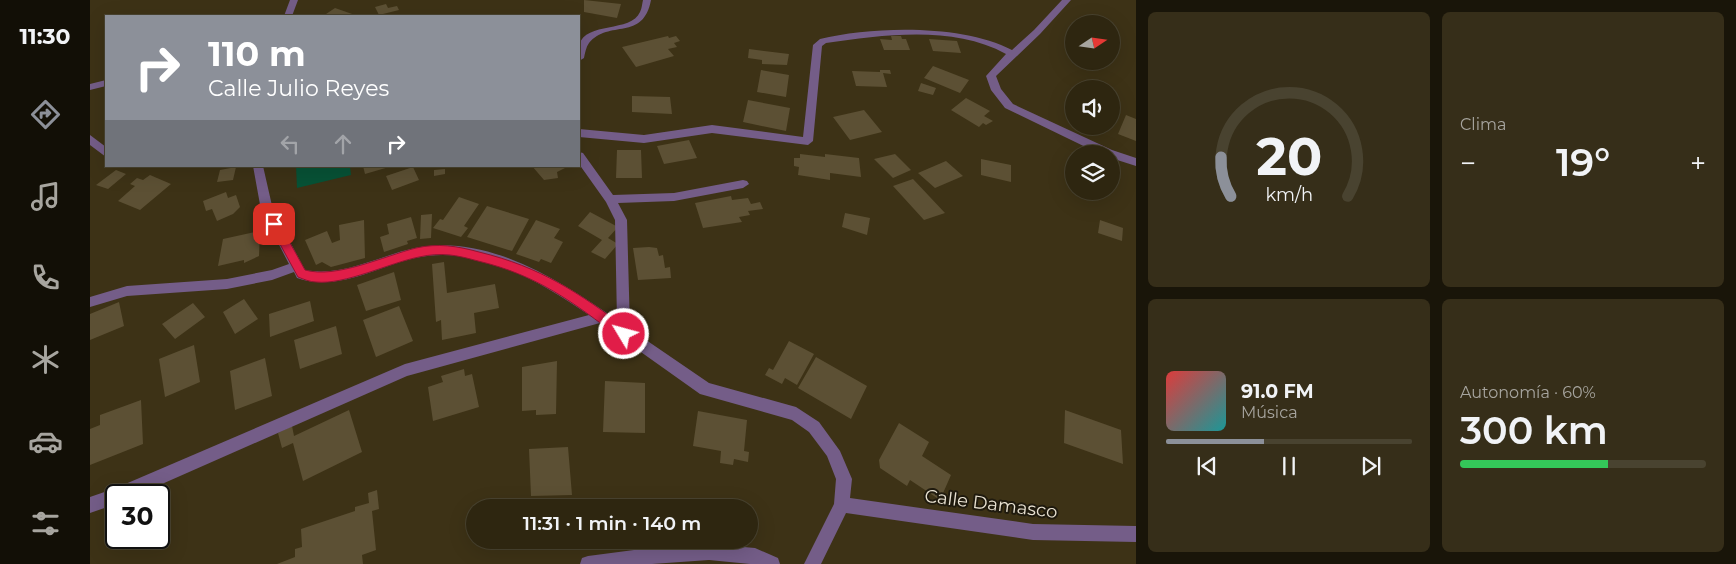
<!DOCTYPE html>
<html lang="es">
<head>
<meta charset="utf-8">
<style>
  :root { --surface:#2e2610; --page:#362e19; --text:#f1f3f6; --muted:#a7a59f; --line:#494330; --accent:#8c9099 }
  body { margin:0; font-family:Montserrat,sans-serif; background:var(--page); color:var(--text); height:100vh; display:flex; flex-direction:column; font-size:19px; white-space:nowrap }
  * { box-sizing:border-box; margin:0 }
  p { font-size:16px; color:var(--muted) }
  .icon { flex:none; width:28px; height:28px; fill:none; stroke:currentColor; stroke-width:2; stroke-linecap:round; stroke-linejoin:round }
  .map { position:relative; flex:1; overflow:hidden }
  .panel { display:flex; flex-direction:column; gap:12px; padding:12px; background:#191509; width:600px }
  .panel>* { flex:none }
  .guide { position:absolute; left:15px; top:15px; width:475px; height:152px; border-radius:0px; box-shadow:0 5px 20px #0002,0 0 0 1px var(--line); background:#8c9099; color:#fff; overflow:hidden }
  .needle { width:32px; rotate:77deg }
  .buttons { position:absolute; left:975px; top:15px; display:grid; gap:10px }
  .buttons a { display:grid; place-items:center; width:55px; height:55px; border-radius:50%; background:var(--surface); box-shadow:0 5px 20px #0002,0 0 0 1px var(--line); font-size:25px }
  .speed { position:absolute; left:15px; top:484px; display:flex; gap:10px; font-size:25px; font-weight:700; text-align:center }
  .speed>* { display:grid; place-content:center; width:65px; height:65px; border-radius:50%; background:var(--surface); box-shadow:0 5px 20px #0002,0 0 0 1px var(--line); line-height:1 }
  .speed .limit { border:2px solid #111; border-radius:8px; background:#fff; color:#111 }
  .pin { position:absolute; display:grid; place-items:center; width:42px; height:42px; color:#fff; margin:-21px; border-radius:10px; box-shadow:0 2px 8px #0006 }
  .me { position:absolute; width:55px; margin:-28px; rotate:307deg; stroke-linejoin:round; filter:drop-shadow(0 0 4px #0008) }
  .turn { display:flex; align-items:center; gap:18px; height:105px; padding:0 20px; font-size:22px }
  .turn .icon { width:65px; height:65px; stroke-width:2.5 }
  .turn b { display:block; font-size:35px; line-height:42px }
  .lanes { display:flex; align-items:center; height:48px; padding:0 20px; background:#0003; justify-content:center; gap:25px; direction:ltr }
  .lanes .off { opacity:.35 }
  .big { font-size:38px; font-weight:600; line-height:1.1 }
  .panel .card { flex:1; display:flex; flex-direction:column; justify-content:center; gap:8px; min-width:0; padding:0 18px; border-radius:8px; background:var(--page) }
  .panel .dial { align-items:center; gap:0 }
  .dial svg { height:130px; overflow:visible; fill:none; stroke:var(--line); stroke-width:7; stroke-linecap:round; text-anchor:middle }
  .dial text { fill:var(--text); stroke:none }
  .song { display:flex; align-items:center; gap:15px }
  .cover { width:60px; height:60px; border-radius:8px; background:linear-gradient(135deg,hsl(0 70% 55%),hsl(180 70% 35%)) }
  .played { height:5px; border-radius:2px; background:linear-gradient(90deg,var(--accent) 40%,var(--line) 40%) }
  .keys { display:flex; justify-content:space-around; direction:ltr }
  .heat { display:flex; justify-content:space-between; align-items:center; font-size:28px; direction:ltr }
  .charge { height:8px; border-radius:4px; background:linear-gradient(90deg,#34c759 60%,var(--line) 0) }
  .panel .tiles { flex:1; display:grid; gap:12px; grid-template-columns:repeat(2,1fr) }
  .trip { position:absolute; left:376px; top:499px; width:292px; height:50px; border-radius:25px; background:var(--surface); box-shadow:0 5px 20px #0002,0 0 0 1px var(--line); font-weight:600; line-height:50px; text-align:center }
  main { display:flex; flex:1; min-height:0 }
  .menu { display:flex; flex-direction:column; width:90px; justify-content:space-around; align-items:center; background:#120f06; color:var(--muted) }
  .menu .icon { width:35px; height:35px }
  .menu .current { color:var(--accent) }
  .menu b { font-size:22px; color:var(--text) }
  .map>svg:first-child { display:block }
</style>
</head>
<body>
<main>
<nav class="menu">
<b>11:30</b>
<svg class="icon current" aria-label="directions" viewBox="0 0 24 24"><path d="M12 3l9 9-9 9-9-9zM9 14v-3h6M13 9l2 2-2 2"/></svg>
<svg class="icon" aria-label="music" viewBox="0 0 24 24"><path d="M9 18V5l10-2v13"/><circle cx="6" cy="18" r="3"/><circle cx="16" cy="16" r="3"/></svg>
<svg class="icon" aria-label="phone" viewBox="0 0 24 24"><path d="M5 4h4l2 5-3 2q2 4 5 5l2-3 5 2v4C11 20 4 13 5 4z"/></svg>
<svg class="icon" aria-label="climate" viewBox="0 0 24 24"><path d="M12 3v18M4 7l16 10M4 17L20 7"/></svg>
<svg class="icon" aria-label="car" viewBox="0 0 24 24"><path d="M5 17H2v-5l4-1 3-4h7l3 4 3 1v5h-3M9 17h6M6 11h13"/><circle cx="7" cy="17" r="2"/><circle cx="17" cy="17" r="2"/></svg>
<svg class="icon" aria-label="filters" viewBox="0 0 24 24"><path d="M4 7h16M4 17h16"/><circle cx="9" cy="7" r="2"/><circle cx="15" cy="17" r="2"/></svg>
</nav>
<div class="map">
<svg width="1046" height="564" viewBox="0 0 1046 564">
  <rect width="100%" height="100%" fill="#3d3216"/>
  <path fill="#075236" d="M 206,166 L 260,166 L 261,175 L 207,188 Z"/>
  <path fill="#5c5034" d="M 494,0 L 531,4 L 527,18 L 494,12 Z
    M 296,4 L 298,8 L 307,6 L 309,10 L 289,15 L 285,7 Z
    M 245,8 L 265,15 L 233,16 Z
    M 578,36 L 579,38 L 586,36 L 590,41 L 584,43 L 587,47 L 578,49 L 584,56 L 546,67 L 532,47 Z
    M 801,36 L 811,36 L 812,39 L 816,39 L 820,50 L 794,50 L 790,39 L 802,40 Z
    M 839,39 L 867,41 L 871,53 L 843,51 Z
    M 659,49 L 699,54 L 697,65 L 672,64 L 672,60 L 658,58 Z
    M 843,66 L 879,80 L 870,93 L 834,78 Z
    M 671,70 L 699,75 L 696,97 L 667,92 Z
    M 790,70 L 800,70 L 801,74 L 793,73 L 797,87 L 766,86 L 762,71 L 790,72 Z
    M 831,83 L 846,88 L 843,95 L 828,91 Z
    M 542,96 L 580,97 L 582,114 L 542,112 Z
    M 876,98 L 900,111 L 894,116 L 903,121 L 896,125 L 893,123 L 889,127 L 861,110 Z
    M 658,100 L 700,108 L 696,131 L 653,122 Z
    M 774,110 L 792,132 L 760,140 L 743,117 Z
    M 1036,115 L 1046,119 L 1046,141 L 1028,134 Z
    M 599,140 L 607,158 L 574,164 L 567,146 Z
    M 527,150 L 551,150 L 552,178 L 526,178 Z
    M 710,154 L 735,157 L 735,154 L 769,158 L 771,177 L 740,173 L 740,180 L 708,175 L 709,167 L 704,166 L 704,158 L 710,158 Z
    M 805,154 L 821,170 L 803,178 L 784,159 Z
    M 891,159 L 921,165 L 921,182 L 891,175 Z
    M 856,161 L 873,176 L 845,188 L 828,173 Z
    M 273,166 L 299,166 L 299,167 L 275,174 Z
    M 442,166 L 479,166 L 467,172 L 468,178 L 454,180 Z
    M 146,167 L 143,180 L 127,182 L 130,170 Z
    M 323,167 L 329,180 L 302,190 L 296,176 Z
    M 355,169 L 355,174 L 344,176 L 344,170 Z
    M 26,170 L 36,174 L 18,189 L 6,185 Z
    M 60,175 L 81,184 L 50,210 L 28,201 L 45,186 L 40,184 L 47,178 L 53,180 Z
    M 823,179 L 855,213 L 834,220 L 803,186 Z
    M 136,192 L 138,198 L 146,195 L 150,207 L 143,214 L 127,221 L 122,209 L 116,211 L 113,201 Z
    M 641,196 L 642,200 L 658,198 L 661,204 L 670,202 L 673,209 L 658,211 L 660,215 L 649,217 L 652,222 L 613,228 L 605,203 Z
    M 369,197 L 389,204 L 374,226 L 378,228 L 371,237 L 343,228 L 350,219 L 353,220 Z
    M 397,206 L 439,219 L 422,251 L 377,237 Z
    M 500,212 L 528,227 L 518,238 L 528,244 L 515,259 L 501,252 L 512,240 L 488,226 Z
    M 755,213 L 780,218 L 777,235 L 752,227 Z
    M 342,214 L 341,238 L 330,239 L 331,215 Z
    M 321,217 L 327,238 L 317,241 L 318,244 L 294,252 L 290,237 L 299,234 L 297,224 Z
    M 274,220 L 275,258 L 241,267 L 232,262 L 226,265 L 215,240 L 237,231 L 242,243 L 250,240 L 249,225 Z
    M 446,220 L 470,229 L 464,238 L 473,242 L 461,263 L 451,259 L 449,262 L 426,254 Z
    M 1010,220 L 1033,228 L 1032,241 L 1008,233 Z
    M 170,231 L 169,256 L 154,263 L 154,260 L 128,266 L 133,239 Z
    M 559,247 L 567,248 L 569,256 L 573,255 L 575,268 L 580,267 L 581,278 L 548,280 L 543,248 Z
    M 354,262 L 357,293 L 405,284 L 409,308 L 384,313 L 386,333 L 352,340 L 351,320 L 346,322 L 342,264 Z
    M 304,272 L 311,300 L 276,311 L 267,285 Z
    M 154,299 L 168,319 L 145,334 L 133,312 Z
    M 220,301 L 224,321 L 180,337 L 179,314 Z
    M 29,302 L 34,326 L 0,340 L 0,314 Z
    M 103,303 L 115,317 L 85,339 L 72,324 Z
    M 309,306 L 323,341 L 286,357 L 273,320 Z
    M 246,326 L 252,354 L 210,369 L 204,340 Z
    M 699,341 L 724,354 L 707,385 L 695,378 L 692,384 L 675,375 L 679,368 L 683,370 Z
    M 104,345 L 110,382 L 75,397 L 69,359 Z
    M 726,357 L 777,386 L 761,419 L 708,388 Z
    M 175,358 L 182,396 L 145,410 L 140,371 Z
    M 467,361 L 466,414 L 446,415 L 446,410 L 432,411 L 432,367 Z
    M 374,369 L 375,376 L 382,374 L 389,407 L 343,421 L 338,387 L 353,382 L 351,376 Z
    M 515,381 L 555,383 L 555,433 L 513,432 Z
    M 51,400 L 53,444 L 0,465 L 0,429 L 10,425 L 10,415 Z
    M 259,410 L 272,452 L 213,481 L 203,443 L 192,448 L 188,433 L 202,426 L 204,436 Z
    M 975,410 L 1031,430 L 1033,464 L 974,443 Z
    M 608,411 L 657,420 L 654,451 L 659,452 L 658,462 L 644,459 L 643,465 L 630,463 L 631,451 L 603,446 Z
    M 809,423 L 839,442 L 832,456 L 861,475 L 850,500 L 820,480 L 817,486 L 790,468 L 789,460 Z
    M 478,447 L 482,495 L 441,496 L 439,449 Z
    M 287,490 L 289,509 L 282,511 L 286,550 L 272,555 L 273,564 L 187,564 L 205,557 L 205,549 L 212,547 L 211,529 L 265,511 L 265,507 L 279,503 L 278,493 Z"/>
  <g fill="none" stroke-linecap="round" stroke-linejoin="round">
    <path fill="#745d88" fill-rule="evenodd" d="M 200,0 L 208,0 L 202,16 L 194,16 Z
      M 553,0 L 561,0 C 553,42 519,19 499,43 C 496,47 495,53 494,58 L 489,61 C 489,56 487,49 489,45 C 496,21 541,33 550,12 C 552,8 552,4 553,0 Z
      M 972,0 L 981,0 L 950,34 L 906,76 L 911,89 L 923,104 L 1022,150 L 1046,158 L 1046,166 L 1021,158 L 1021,154 L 1010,154 L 915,108 L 901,90 L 896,76 L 916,54 C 863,25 794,35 736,43 L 732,46 L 723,141 L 718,145 L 622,133 L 554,143 L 489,137 L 489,129 L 554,135 L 622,125 L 713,137 L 723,45 L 730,39 C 783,26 873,24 922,50 L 944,30 Z
      M 16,80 L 16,86 L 0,90 L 0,84 Z
      M 0,135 L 16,147 L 16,157 L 0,145 Z
      M 489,152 L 493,153 L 523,195 L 584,193 L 653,180 L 657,181 L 659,184 L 653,188 L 584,201 L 528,203 L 537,220 L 540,329 L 619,383 L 706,407 L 729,422 L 750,451 L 762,479 L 760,498 L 943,524 L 1046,526 L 1046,542 L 943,540 L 756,513 L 731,564 L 714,564 L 744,504 L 746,479 L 737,456 L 719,432 L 702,420 L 610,394 L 510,323 L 317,376 L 47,495 L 26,495 L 26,504 L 0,513 L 0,497 L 26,488 L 315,364 L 499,315 C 450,281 387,244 325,258 C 286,267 248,292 207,278 L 204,272 L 182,280 L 137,289 L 37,296 L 0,307 L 0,297 L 37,286 L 137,279 L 182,270 L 199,264 L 171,210 L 163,166 L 173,166 L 183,210 L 215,270 C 254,277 288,256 325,248 C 398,233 470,281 527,320 L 525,220 L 516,202 L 489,164 Z
      M 619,544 L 665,548 L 688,558 L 690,564 L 660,564 L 619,560 L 562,564 L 490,564 L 492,558 L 498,556 L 567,547 Z"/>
  </g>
  <path fill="#e11d48" stroke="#92132f" d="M 184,220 L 188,221 L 215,270 C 246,279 294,256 326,248 C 348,243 367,246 389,252 C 451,267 489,293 539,330 L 540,334 L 539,338 L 530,338 C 483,302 447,275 388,261 C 366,255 352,252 329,257 C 299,263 255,285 226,282 C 220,282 213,279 208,277 L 179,224 Z"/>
  <g text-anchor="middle" stroke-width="4" stroke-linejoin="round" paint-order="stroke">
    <g font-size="18" fill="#e9e2d2" stroke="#1f1a0e">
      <text transform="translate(901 504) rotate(7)" y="6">Calle Damasco</text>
    </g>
  </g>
</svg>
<div class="buttons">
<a><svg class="needle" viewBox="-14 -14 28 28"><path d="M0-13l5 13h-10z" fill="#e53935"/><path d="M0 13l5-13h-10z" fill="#a7a59f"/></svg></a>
<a><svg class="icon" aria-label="sound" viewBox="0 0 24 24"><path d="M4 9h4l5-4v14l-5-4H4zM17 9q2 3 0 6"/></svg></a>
<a><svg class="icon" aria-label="layers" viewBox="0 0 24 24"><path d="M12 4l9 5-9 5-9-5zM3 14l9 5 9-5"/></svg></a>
</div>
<div class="speed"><div class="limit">30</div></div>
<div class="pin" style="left:184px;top:224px;background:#d93025"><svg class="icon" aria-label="arrive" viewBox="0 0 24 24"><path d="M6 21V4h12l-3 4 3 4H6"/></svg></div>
<svg class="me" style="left:534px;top:334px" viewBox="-20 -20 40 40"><circle r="17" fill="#e11d48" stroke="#fff" stroke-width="3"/><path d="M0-11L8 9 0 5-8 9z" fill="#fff"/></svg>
<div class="trip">11:31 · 1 min · 140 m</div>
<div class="guide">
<div class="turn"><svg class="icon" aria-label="right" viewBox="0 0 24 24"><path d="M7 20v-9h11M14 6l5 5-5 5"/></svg><div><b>110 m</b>Calle Julio Reyes</div></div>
<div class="lanes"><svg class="icon off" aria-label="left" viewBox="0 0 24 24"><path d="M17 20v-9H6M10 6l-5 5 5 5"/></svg><svg class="icon off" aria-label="ahead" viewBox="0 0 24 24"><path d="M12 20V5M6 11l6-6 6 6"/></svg><svg class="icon" aria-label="right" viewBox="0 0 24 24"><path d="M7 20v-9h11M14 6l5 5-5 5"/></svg></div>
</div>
</div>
<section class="panel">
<div class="tiles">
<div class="card dial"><svg viewBox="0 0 100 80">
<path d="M14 69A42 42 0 1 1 86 69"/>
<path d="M14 69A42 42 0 0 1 8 45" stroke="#8c9099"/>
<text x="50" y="56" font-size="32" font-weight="700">20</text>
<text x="50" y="72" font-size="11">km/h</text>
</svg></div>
<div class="card"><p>Clima</p>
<div class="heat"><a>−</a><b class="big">19°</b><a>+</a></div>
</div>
<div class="card">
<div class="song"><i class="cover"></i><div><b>91.0 FM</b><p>Música</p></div></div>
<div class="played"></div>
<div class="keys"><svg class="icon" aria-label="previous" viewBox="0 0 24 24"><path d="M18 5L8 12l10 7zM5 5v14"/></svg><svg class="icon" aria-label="pause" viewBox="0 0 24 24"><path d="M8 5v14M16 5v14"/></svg><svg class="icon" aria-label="next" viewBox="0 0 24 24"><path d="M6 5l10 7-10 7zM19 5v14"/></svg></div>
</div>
<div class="card"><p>Autonomía · 60%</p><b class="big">300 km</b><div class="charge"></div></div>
</div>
</section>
</main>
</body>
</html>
